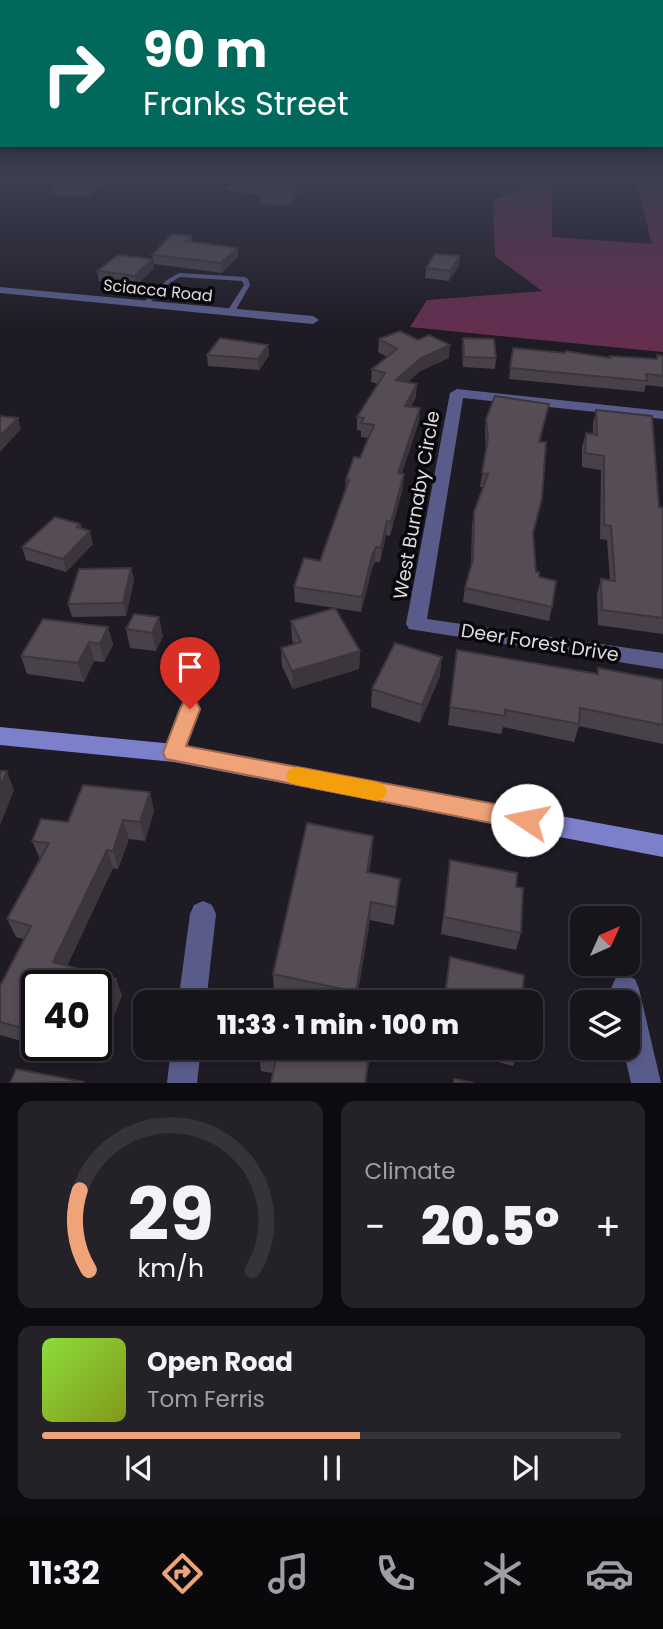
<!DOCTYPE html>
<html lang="en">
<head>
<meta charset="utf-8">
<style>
  :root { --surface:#17141c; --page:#242129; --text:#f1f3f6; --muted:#9e9ea3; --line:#36333b; --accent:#f0a279 }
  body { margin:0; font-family:Poppins,sans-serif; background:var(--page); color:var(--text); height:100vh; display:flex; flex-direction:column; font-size:26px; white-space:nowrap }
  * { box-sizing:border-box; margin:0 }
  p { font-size:23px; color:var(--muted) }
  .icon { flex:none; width:38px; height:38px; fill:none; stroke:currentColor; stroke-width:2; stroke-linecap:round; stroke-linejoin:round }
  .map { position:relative; height:1083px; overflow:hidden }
  .panel { display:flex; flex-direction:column; gap:18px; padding:18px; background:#0d0b0f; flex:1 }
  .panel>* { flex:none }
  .banner { position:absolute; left:0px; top:0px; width:663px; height:147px; box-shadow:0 4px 10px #0003,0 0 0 2px var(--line); background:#00695c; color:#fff; overflow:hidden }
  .needle { width:46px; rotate:45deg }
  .fabs { position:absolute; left:570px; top:906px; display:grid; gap:14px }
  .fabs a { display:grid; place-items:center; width:70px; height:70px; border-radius:14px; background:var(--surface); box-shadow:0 4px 10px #0003,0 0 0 2px var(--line); font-size:35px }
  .speed { position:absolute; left:21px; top:970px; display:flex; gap:14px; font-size:35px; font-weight:700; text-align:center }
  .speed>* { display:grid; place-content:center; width:91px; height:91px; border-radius:50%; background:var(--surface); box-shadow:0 4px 10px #0003,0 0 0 2px var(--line); line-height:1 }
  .speed .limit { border:4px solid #111; border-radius:10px; background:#fff; color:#111 }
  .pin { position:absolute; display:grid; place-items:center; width:60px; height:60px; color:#fff; margin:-72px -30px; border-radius:50% 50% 50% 0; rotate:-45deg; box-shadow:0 0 7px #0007 }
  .pin .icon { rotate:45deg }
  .me { position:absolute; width:77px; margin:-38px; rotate:281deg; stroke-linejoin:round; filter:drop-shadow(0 0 5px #0008) }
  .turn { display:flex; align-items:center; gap:24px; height:147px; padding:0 28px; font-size:32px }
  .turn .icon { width:91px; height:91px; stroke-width:2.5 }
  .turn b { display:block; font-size:49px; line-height:60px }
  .big { font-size:52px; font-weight:800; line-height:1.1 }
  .panel .widget { flex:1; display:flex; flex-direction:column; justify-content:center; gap:10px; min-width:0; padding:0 24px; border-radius:14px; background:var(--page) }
  .panel .dial { align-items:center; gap:0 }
  .dial svg { height:182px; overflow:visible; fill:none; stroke:var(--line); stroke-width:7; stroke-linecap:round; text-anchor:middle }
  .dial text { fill:var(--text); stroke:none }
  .song { display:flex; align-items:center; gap:21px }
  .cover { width:84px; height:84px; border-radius:10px; background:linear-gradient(135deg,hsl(90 70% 55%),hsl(70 70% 35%)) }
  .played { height:7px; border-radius:4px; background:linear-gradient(90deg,var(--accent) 55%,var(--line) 55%) }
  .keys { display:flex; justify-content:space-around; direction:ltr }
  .heat { display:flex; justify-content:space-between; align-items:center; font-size:38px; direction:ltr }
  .panel .tiles { flex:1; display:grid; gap:18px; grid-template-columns:1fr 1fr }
  .widget:last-child { grid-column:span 2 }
  .trip { position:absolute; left:133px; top:990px; width:410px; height:70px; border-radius:14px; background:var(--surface); box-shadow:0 4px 10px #0003,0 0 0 2px var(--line); font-weight:800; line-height:70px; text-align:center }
  .dock { display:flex; height:112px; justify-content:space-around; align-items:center; background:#09080b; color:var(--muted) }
  .dock .icon { width:49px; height:49px }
  .dock .current { color:var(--accent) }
  .dock b { font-size:32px; color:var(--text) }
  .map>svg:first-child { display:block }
</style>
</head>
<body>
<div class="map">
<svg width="663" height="1083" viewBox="0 0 663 1083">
  <rect width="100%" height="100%" fill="#1f1b25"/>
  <path fill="#642e4f" d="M 537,177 L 553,178 L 552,237 L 652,244 L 636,181 L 663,183 L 663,352 L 410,327 L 427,300 L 542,291 L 495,256 L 493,201 L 537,180 Z"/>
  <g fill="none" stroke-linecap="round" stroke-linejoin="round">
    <path fill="#595c8a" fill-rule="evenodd" d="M 238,177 L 243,177 L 231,190 L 227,190 L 227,188 Z
      M 179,273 L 245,277 L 248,279 L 250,285 L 234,313 L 230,315 L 226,313 L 244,285 L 242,281 L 180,277 L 171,282 L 147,305 L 143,305 L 143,303 L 167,280 Z"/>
    <path fill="#595c8a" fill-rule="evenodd" d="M 0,287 L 313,316 L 319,320 L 313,324 L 0,293 Z
      M 457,389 L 663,411 L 663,419 L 463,398 L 427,619 L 663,653 L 663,669 L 409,629 L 406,624 L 450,393 Z
      M 190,700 L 198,703 L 201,709 L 182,760 L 174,762 L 166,760 L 163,753 L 179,709 L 182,703 Z
      M 203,901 L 212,905 L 216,914 L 206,1003 L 178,1003 L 190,914 L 194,905 Z
      M 625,975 L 635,979 L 639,989 L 661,1083 L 631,1083 L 623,1048 L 628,1048 L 628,1003 L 614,1003 L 611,989 L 615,979 Z
      M 171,1048 L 201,1048 L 197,1083 L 167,1083 Z"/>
    <path fill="#7c7fc9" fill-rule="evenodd" d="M 645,177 L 663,177 L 663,180 Z
      M 0,727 L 174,744 L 663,835 L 663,857 L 174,762 L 0,745 Z"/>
  </g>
  <path fill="#49414a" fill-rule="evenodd" d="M 116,177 L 89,197 L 54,195 L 53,188 Z
    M 239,177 L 320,177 L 315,182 L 307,182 L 289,206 L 261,204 L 261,196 L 262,195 L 233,192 L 232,184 Z
    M 191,236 L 192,242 L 237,248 L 238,257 L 222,273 L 154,264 L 152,255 Z
    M 460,256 L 459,266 L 449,281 L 425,278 L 426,268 Z
    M 152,259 L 154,268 L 136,286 L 99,281 L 97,271 Z
    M 463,338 L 496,358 L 495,369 L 463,367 L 462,348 Z
    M 379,339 L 449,358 L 420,371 L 407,382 L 416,397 L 411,407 L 420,408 L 419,421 L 402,473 L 403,487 L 390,536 L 386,535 L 380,562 L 375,562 L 372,569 L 361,612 L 295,602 L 294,587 L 320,561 L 345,490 L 346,480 L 360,458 L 369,438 L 361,437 L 361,431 L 357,430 L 357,417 L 378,384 L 371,382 L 372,369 L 387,357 L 378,352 Z
    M 268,345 L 269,355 L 259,370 L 208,366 L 207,355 Z
    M 513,348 L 609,358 L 656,359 L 657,355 L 663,356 L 663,387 L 646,385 L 644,392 L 509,379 Z
    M 549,404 L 540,442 L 542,498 L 533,536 L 536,572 L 552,607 L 549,621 L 463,602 L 465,588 L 471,565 L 472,525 L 474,512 L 483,487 L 480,487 L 486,450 L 485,432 L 486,419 Z
    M 596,410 L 659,507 L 663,508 L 663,634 L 598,625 L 597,594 L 601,579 L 610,580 L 607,540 L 600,539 L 601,470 L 582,467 L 582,447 L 586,433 L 593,434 L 593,423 Z
    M 80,524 L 82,529 L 93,544 L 66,572 L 26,560 L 22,547 Z
    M 131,568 L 134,580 L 126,616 L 72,617 L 68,604 Z
    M 134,614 L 163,636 L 156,651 L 130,648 L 126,629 Z
    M 291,621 L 360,651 L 359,669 L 293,689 L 282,666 L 281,648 L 294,644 L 292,640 Z
    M 108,627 L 113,645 L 104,662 L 94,661 L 84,682 L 27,674 L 21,656 Z
    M 457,650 L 597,673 L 598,668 L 663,680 L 663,744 L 579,726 L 574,742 L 503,727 L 501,734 L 448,725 Z
    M 440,676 L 420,723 L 371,707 L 372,689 Z
    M 150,792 L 154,811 L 145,841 L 129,839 L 118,869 L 113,868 L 67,966 L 122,995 L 96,1062 L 0,1035 L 0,986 L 24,939 L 16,937 L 7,919 L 40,859 L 32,841 L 68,822 ZM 37,985 L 96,1045 L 37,1045 Z
    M 372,854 L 369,873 L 400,879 L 398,896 L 394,925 L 370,920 L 356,1003 L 329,1003 L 274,991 L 273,974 Z
    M 450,860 L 516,887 L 521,933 L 516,950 L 441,934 Z
    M 450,957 L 522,1003 L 443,1003 Z
    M 371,1048 L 366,1083 L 271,1083 L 273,1073 L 261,1071 L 259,1055 Z
    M 448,1048 L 519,1048 L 513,1066 Z"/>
  <path fill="#3c353c" d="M 106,177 L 116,177 L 89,197 L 87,191 Z
    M 305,177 L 307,177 L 307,182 L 289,206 L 289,198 Z
    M 237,248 L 238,257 L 222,273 L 221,263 Z
    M 460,256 L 459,266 L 449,281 L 450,271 Z
    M 152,259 L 154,268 L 136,286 L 135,276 Z
    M 268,345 L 269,355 L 259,370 L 258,359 Z
    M 450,345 L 449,358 L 420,371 L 396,393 L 396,380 L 421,358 Z
    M 417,384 L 416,397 L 404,419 L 405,406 Z
    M 420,408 L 419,421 L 397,487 L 398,473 Z
    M 18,418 L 21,429 L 0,452 L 0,436 Z
    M 404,474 L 403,487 L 390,536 L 391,522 Z
    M 387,521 L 386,535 L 380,562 L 381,548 Z
    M 90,531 L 93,544 L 66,572 L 63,559 Z
    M 376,547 L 375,562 L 372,569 L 361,612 L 362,597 L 372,555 Z
    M 131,568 L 134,580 L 126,616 L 123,603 Z
    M 159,617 L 163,636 L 156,651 L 152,633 Z
    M 108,627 L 113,645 L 104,662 L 100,644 Z
    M 89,642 L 94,661 L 84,682 L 78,663 Z
    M 360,651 L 359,669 L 293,689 L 292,671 Z
    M 442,657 L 440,676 L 420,723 L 422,705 Z
    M 7,771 L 14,790 L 0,826 L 0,787 Z
    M 150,792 L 154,811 L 145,841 L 140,822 Z
    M 123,820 L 129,839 L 118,869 L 113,851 Z
    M 373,836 L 372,854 L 366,890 L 367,872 Z
    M 107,850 L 113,868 L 61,979 L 53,962 Z
    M 371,902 L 370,920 L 356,1003 L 356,992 Z
    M 116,979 L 122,995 L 96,1062 L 88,1046 L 89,1045 L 96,1045 L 96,1027 Z"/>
  <path fill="#554c56" stroke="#3c353c" stroke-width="2" d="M 71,177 L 106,177 L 87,191 L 53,188 Z
    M 239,177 L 305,177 L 289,198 L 261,196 L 268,187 L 232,184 Z
    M 172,234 L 191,236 L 186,241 L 237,248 L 221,263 L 152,255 Z
    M 435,254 L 460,256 L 450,271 L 426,268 Z
    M 118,255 L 152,259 L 135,276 L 97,271 Z
    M 400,331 L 418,340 L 429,335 L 450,345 L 421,358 L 396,380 L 417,384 L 405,406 L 420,408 L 398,473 L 404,474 L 391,522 L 387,521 L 381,548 L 376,547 L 372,555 L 362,597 L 294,587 L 304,558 L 320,561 L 349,480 L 346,480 L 354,457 L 360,458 L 374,425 L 361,423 L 364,418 L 357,417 L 385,373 L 372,369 L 397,349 L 379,339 Z
    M 220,338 L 268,345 L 258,359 L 207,355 Z
    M 463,338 L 494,339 L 496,358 L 464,357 Z
    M 513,348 L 565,353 L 566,351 L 610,358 L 610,356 L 657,359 L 657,355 L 663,356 L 663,376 L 646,374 L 647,381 L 510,368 Z
    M 495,396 L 549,404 L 539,442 L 546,442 L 542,498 L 533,533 L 536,572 L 539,572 L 539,577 L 556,581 L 552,607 L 465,588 L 473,559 L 474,512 L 488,474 L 482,473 L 488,438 L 486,419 Z
    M 596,410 L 652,416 L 659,507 L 663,508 L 663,618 L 602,610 L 601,579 L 615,581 L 611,526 L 604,525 L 604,456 L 585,453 L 586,433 L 597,435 Z
    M 0,416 L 18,418 L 0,436 Z
    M 55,517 L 80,524 L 77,527 L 90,531 L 63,559 L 22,547 Z
    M 131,568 L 123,603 L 68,604 L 79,569 Z
    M 335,608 L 360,651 L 292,671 L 281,648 L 301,642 L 291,621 Z
    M 134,614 L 159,617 L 152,633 L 126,629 Z
    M 43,619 L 108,627 L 100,644 L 89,642 L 78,663 L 21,656 Z
    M 395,643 L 442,657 L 422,705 L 372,689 Z
    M 457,650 L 598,674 L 598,668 L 663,680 L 663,725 L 580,708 L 579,724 L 505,710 L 505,716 L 450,707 Z
    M 0,771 L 7,771 L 0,787 Z
    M 83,785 L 150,792 L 140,822 L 123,820 L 113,851 L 107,850 L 53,962 L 116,979 L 96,1027 L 96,985 L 37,985 L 37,1032 L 0,1022 L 0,986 L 31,926 L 7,919 L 49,843 L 32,841 L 41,819 L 68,822 Z
    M 307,823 L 373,836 L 367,872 L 400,879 L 396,907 L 371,902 L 356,992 L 273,974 Z
    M 450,860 L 517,873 L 516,887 L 523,888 L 521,933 L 444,917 Z
    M 450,957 L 524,975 L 522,1003 L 444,1003 Z
    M 261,1048 L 370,1048 L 365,1083 L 271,1083 L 276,1059 L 259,1055 Z
    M 16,1069 L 84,1082 L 10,1083 Z
    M 454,1079 L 474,1083 L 454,1083 Z"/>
  <linearGradient id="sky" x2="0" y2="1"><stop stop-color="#110f14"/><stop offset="0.54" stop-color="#3c3f51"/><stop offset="1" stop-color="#3c3f51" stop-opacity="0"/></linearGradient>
  <rect width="663" height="328" fill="url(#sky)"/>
  <path fill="#f0a279" stroke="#9c694f" stroke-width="2" d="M 190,701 L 197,703 L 200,709 L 186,746 L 527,810 L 535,813 L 538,820 L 535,827 L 527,830 L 166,759 L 163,753 L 180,709 L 183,703 Z"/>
  <path fill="#f59e0b" d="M 297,767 L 377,782 L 384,785 L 387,792 L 384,798 L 377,801 L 297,785 L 289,783 L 286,776 L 289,770 Z"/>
  <g text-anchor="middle" stroke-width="7" stroke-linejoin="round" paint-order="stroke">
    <g font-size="16" fill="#dedbe2" stroke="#08070a">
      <text transform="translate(158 290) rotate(6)" y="6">Sciacca Road</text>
    </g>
    <g font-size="19" fill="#dedbe2" stroke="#08070a">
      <text transform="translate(416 505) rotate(-80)" y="7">West Burnaby Circle</text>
      <text transform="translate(540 642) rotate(9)" y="7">Deer Forest Drive</text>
    </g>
  </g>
</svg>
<div class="fabs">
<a><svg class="needle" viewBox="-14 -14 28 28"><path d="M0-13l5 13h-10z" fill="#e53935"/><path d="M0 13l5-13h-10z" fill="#9e9ea3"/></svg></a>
<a><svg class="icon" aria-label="layers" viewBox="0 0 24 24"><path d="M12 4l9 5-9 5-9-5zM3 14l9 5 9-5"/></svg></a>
</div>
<div class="speed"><div class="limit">40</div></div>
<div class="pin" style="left:190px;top:709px;background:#d93025"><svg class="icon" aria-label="arrive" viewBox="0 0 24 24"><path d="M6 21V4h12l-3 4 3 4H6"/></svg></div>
<svg class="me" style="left:527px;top:820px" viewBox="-20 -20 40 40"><circle r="19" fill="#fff"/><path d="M0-13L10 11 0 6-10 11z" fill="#f0a279"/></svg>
<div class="trip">11:33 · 1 min · 100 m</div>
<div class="banner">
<div class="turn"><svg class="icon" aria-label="right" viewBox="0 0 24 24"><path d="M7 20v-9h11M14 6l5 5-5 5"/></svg><div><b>90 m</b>Franks Street</div></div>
</div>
</div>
<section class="panel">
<div class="tiles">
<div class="widget dial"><svg viewBox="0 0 100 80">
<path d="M14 69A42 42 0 1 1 86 69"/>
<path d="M14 69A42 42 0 0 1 10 34" stroke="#f0a279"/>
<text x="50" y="56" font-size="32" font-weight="700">29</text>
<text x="50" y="72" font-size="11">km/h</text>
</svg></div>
<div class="widget"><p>Climate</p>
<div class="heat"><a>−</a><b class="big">20.5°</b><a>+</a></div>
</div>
<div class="widget">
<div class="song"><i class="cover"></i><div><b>Open Road</b><p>Tom Ferris</p></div></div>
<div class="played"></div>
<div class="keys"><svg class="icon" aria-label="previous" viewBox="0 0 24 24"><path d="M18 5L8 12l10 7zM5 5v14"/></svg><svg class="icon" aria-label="pause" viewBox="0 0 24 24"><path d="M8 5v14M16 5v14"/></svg><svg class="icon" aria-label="next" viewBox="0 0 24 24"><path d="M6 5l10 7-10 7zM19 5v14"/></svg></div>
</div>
</div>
</section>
<nav class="dock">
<b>11:32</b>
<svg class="icon current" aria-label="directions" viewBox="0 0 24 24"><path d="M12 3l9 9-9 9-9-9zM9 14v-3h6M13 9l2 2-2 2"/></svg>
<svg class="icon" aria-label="music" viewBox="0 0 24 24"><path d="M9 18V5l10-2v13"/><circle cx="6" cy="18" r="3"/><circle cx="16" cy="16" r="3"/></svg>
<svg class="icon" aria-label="phone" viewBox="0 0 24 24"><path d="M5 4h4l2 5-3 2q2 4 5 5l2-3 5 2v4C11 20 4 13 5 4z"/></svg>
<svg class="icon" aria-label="climate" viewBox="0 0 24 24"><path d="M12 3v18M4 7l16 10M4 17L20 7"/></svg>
<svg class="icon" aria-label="car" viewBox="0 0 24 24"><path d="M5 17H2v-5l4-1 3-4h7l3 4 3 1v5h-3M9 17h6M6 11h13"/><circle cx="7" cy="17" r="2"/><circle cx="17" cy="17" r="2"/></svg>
</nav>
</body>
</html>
